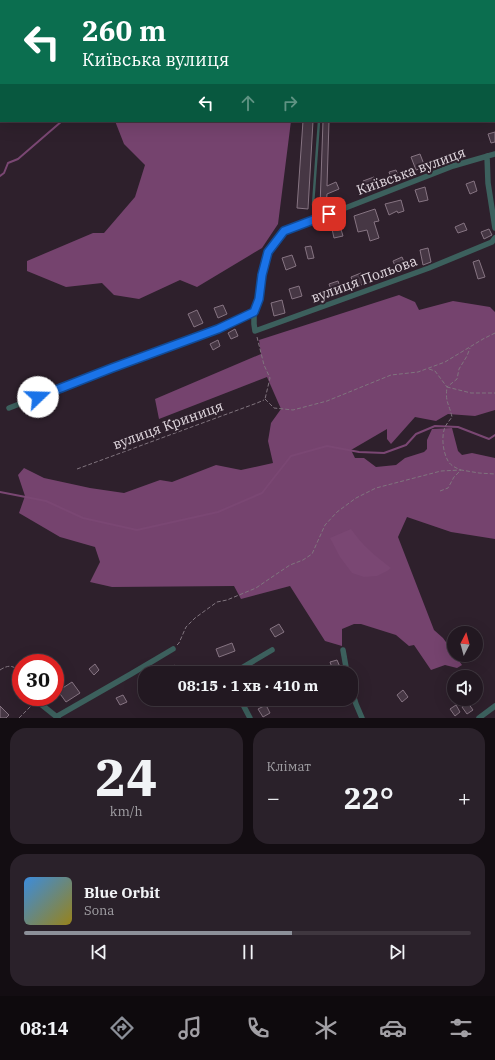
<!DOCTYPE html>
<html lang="uk">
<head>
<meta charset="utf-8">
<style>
  :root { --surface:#221821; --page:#2a212a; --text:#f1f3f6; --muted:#a2a0a5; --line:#3f373f; --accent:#8c9099 }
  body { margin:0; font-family:"IBM Plex Serif",serif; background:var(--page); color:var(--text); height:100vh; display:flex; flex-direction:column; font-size:15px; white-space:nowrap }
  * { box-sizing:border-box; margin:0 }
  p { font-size:13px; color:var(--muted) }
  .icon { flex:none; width:22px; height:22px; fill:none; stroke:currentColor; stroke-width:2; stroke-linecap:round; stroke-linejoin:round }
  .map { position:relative; height:718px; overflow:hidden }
  .drawer { display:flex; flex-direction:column; gap:10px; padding:10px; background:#130d12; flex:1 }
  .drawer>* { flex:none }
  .banner { position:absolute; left:0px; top:0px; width:495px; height:122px; box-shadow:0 4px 16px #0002,0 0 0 1px var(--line); background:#0b6e4f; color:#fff; overflow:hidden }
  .needle { width:26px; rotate:6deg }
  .fabs { position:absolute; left:447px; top:626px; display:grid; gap:8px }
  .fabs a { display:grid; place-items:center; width:36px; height:36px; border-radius:50%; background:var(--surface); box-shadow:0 4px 16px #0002,0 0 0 1px var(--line); font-size:20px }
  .speed { position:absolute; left:12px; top:654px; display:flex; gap:8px; font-size:20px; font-weight:700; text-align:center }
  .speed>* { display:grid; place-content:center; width:52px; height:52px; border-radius:50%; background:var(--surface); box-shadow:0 4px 16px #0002,0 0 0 1px var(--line); line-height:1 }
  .speed .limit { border:6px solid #d22; background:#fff; color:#111 }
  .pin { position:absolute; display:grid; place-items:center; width:34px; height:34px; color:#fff; margin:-17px; border-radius:8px; box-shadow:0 2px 6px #0006 }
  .me { position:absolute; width:44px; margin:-22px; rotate:69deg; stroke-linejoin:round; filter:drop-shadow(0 0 3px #0008) }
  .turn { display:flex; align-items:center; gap:14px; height:84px; padding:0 16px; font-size:18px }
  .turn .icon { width:52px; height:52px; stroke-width:2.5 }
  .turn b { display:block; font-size:28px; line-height:34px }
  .lanes { display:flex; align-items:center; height:38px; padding:0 16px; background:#0003; justify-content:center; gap:20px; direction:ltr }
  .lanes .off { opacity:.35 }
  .big { font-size:30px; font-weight:800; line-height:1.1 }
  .drawer .card { flex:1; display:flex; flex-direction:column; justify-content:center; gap:6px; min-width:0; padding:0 14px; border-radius:16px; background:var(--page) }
  .drawer .dial { align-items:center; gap:0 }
  .dial b { font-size:52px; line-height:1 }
  .song { display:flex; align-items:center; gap:12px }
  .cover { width:48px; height:48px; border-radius:6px; background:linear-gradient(135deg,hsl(210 70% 55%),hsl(50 70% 35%)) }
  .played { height:4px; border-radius:2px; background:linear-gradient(90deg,var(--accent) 60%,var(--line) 60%) }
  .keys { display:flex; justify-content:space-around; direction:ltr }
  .heat { display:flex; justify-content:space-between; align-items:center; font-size:22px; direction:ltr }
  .drawer .tiles { flex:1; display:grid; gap:10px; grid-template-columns:1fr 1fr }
  .card:last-child { grid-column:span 2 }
  .trip { position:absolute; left:138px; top:666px; width:220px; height:40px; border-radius:16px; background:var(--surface); box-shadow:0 4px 16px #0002,0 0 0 1px var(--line); font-weight:800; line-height:40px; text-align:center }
  .dock { display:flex; height:64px; justify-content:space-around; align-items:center; background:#0e0a0d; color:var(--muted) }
  .dock .icon { width:28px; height:28px }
  .dock .on { color:var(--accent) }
  .dock b { font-size:18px; color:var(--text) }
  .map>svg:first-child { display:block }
</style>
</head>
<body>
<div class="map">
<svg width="495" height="718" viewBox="0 0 495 718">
  <rect width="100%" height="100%" fill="#2e202c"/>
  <path fill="#75436e" d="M 21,0 L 267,0 L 268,1 L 22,1 Z
    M 115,121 L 291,121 L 278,224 L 262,248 L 197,287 L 180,280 L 139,299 L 114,295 L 102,283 L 66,287 L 27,271 L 27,261 L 93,233 L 104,233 L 135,197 L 145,165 L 124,144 Z
    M 399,295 L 415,302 L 419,310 L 453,301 L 490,307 L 495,312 L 495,410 L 475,416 L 448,414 L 436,421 L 415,417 L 391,444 L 387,439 L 387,429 L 351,450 L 355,458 L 364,458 L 376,467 L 396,465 L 405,458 L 424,452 L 427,449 L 427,440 L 432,429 L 452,428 L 458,451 L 462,455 L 472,453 L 495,458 L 495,539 L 451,532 L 407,517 L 398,537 L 434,630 L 443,638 L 454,653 L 454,655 L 455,655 L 462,665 L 457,668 L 445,665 L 431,670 L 414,645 L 409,646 L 396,635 L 361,624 L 354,624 L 342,629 L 342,646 L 325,641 L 290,586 L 241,599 L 234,586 L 112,587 L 90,582 L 100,562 L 95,547 L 60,537 L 19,513 L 25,496 L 18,475 L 24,468 L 44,478 L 90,488 L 124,493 L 160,480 L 172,482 L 216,465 L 241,470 L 273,463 L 268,441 L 271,423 L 281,409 L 267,377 L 159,419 L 155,399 L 261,354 L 259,340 Z"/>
  <path fill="#7a4773" d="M 351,529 C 363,546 374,555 391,568 L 387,571 L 377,576 L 364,577 L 352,573 L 340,557 L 330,538 Z"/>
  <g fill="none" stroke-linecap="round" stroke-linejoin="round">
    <path stroke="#7a4773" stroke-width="2" d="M 0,38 L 1,38
      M 0,176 L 4,173 L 8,163 L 18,159 L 62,121
      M 0,492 L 46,501 L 83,518 L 137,530 L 218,512 L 262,493 L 291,456 L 327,446 L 359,452 L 384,453 L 406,445 L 416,434 L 435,426 L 458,427 L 489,439 L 495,435"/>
  </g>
  <path fill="#463744" stroke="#867482" d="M 303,121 L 313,121 L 308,209 L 297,208 Z
    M 323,121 L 329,121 L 327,186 L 336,182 L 339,189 L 327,194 L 326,207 L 320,207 Z
    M 495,132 L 495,142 L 491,143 L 488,134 Z
    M 420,154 L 425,167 L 416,170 L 411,157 Z
    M 396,170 L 399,178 L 392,181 L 389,172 Z
    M 374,177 L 378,186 L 367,191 L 363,181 Z
    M 474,181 L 477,191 L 470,194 L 466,184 Z
    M 425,187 L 428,200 L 419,202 L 415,190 Z
    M 401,200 L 404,211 L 398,213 L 397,211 L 389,215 L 385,204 Z
    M 375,209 L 379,221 L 374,222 L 379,238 L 370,241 L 367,230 L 358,232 L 354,216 Z
    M 464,223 L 467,230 L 458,233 L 455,227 Z
    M 340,226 L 343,236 L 334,238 L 332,229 Z
    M 489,229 L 492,235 L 484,239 L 481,232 Z
    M 311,246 L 314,258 L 308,259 L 305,247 Z
    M 428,248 L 431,262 L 423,265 L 420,250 Z
    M 292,255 L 296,266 L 286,270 L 282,258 Z
    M 402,257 L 407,269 L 398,273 L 393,261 Z
    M 479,260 L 485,277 L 478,279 L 473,262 Z
    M 361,273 L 365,283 L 355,288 L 351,277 Z
    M 338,281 L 341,289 L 332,292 L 329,284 Z
    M 299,286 L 302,296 L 292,299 L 289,289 Z
    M 282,300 L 285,313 L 274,316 L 271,303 Z
    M 223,305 L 227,314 L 218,318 L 214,308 Z
    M 197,310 L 203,323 L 194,327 L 188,314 Z
    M 235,329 L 238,336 L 231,339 L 228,333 Z
    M 218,340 L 220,346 L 213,350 L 210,344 Z
    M 279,624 L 284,632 L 275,637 L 270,629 Z
    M 232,643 L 235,651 L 219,657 L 216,649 Z
    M 337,660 L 340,667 L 333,670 L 330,662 Z
    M 95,664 L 99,670 L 94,675 L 89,669 Z
    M 175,665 L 180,673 L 164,673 Z
    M 72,682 L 80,693 L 66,702 L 58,691 Z
    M 403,690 L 408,697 L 402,702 L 397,695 Z
    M 123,695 L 127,702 L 120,705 L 116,698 Z
    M 468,703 L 473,710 L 467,714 L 462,707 Z
    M 266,705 L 270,713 L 263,717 L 258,709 Z
    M 456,705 L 460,712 L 455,716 L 450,709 Z
    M 0,706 L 9,715 L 6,718 L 0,718 Z"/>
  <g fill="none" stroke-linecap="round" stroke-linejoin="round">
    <path stroke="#80747e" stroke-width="1" stroke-dasharray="4 2" stroke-linecap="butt" d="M 342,1 L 342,0
      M 257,337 L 264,365 L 270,378 L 265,399
      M 429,369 L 435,371 L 447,387 L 457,379 L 459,369 L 467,356 L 470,348
      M 265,399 L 274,408 L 293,410 L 327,401 L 391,375 L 418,372 L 445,362 L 483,339 L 495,333
      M 77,469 L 257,403 L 264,400
      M 440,491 L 448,488 L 454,477 L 461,470 L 479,473 L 495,474
      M 177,645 L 179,643 L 186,627 L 195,618 L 217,602 L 227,600 L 256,588 L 272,577 L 290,565 L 303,560 L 312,554 L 325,525 L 337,512 L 356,498 L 376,488 L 441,471 L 461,470 C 456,468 451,466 448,461 C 443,452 441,437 445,427 C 447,423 450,420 452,417 C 449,403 445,403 447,387 L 471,393 L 495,393
      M 0,670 C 9,664 15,665 21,675
      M 19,718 L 33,704"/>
    <path stroke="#3c605d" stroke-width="2.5" d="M 494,90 L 495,91
      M 313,205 L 319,121"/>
    <path stroke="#3c605d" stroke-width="5.5" d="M 487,156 L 488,183 L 495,228
      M 254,313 L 254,324 L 255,331 L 429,268 L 492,242 L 495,238
      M 9,408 L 112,368 L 218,329 L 254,313 L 259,299 L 262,275 L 268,251 L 284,231 L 317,219 L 453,166 L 495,154
      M 343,650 L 347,673
      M 233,673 L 272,650
      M 351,688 L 356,704 L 362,718
      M 240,699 L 250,718
      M 37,701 L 58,718
      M 56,717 L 131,674 L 173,649
      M 479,718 L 495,706"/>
  </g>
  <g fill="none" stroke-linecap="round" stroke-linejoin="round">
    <defs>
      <path id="route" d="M 38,397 L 112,368 L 218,329 L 254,312 L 259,299 L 262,275 L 268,252 L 284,231 L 329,214"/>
    </defs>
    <use href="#route" stroke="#114b97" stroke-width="10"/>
    <use href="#route" stroke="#1a73e8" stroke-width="7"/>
  </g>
  <g text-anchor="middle" stroke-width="4" stroke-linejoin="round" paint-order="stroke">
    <g font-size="14" fill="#e2d9e0" stroke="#2e202c">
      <text transform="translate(411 171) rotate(-20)" y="5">Київська вулиця</text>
      <text transform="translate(364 279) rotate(-20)" y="5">вулиця Польова</text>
      <text transform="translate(168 425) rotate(-20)" y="5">вулиця Криниця</text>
    </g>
  </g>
</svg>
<div class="fabs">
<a><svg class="needle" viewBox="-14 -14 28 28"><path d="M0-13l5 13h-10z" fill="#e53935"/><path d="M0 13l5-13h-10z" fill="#a2a0a5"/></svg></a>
<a><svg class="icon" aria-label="sound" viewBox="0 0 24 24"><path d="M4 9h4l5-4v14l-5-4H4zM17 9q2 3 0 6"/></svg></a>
</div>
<div class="speed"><div class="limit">30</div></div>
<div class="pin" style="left:329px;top:214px;background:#d93025"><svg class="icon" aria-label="arrive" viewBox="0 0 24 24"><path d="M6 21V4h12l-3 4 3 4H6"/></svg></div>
<svg class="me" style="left:38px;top:397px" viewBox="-20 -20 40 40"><circle r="19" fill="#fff"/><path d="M0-13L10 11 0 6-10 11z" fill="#1a73e8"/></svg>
<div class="trip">08:15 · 1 хв · 410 m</div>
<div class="banner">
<div class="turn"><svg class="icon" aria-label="left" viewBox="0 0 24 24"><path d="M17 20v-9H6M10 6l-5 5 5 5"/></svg><div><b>260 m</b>Київська вулиця</div></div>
<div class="lanes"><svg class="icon" aria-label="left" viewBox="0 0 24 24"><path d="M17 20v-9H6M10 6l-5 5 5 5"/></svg><svg class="icon off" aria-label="ahead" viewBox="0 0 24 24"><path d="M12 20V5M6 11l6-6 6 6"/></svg><svg class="icon off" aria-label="right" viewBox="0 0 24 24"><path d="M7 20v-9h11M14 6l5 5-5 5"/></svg></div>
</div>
</div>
<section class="drawer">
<div class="tiles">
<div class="card dial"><b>24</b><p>km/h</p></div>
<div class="card"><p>Клімат</p>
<div class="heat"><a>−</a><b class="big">22°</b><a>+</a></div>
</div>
<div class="card">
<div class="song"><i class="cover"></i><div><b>Blue Orbit</b><p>Sona</p></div></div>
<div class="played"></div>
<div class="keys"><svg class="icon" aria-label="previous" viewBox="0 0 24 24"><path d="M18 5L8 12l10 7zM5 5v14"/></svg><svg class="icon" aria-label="pause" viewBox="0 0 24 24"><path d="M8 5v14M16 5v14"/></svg><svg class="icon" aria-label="next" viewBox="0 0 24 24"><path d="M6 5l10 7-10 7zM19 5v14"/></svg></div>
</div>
</div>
</section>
<nav class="dock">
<b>08:14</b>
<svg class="icon on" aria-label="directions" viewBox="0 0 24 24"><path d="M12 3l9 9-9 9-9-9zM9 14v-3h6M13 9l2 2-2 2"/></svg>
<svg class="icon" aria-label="music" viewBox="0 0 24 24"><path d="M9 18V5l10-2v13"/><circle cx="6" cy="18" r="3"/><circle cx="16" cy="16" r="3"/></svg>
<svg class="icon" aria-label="phone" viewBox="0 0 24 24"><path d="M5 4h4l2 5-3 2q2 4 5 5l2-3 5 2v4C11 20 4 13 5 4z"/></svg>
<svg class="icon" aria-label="climate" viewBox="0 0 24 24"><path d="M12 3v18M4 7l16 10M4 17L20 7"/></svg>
<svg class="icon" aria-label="car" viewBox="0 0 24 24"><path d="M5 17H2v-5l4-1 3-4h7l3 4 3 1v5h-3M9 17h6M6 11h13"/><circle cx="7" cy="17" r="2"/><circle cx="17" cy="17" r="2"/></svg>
<svg class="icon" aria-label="filters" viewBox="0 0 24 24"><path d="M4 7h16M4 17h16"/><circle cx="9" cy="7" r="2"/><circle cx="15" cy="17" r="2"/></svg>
</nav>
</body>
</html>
